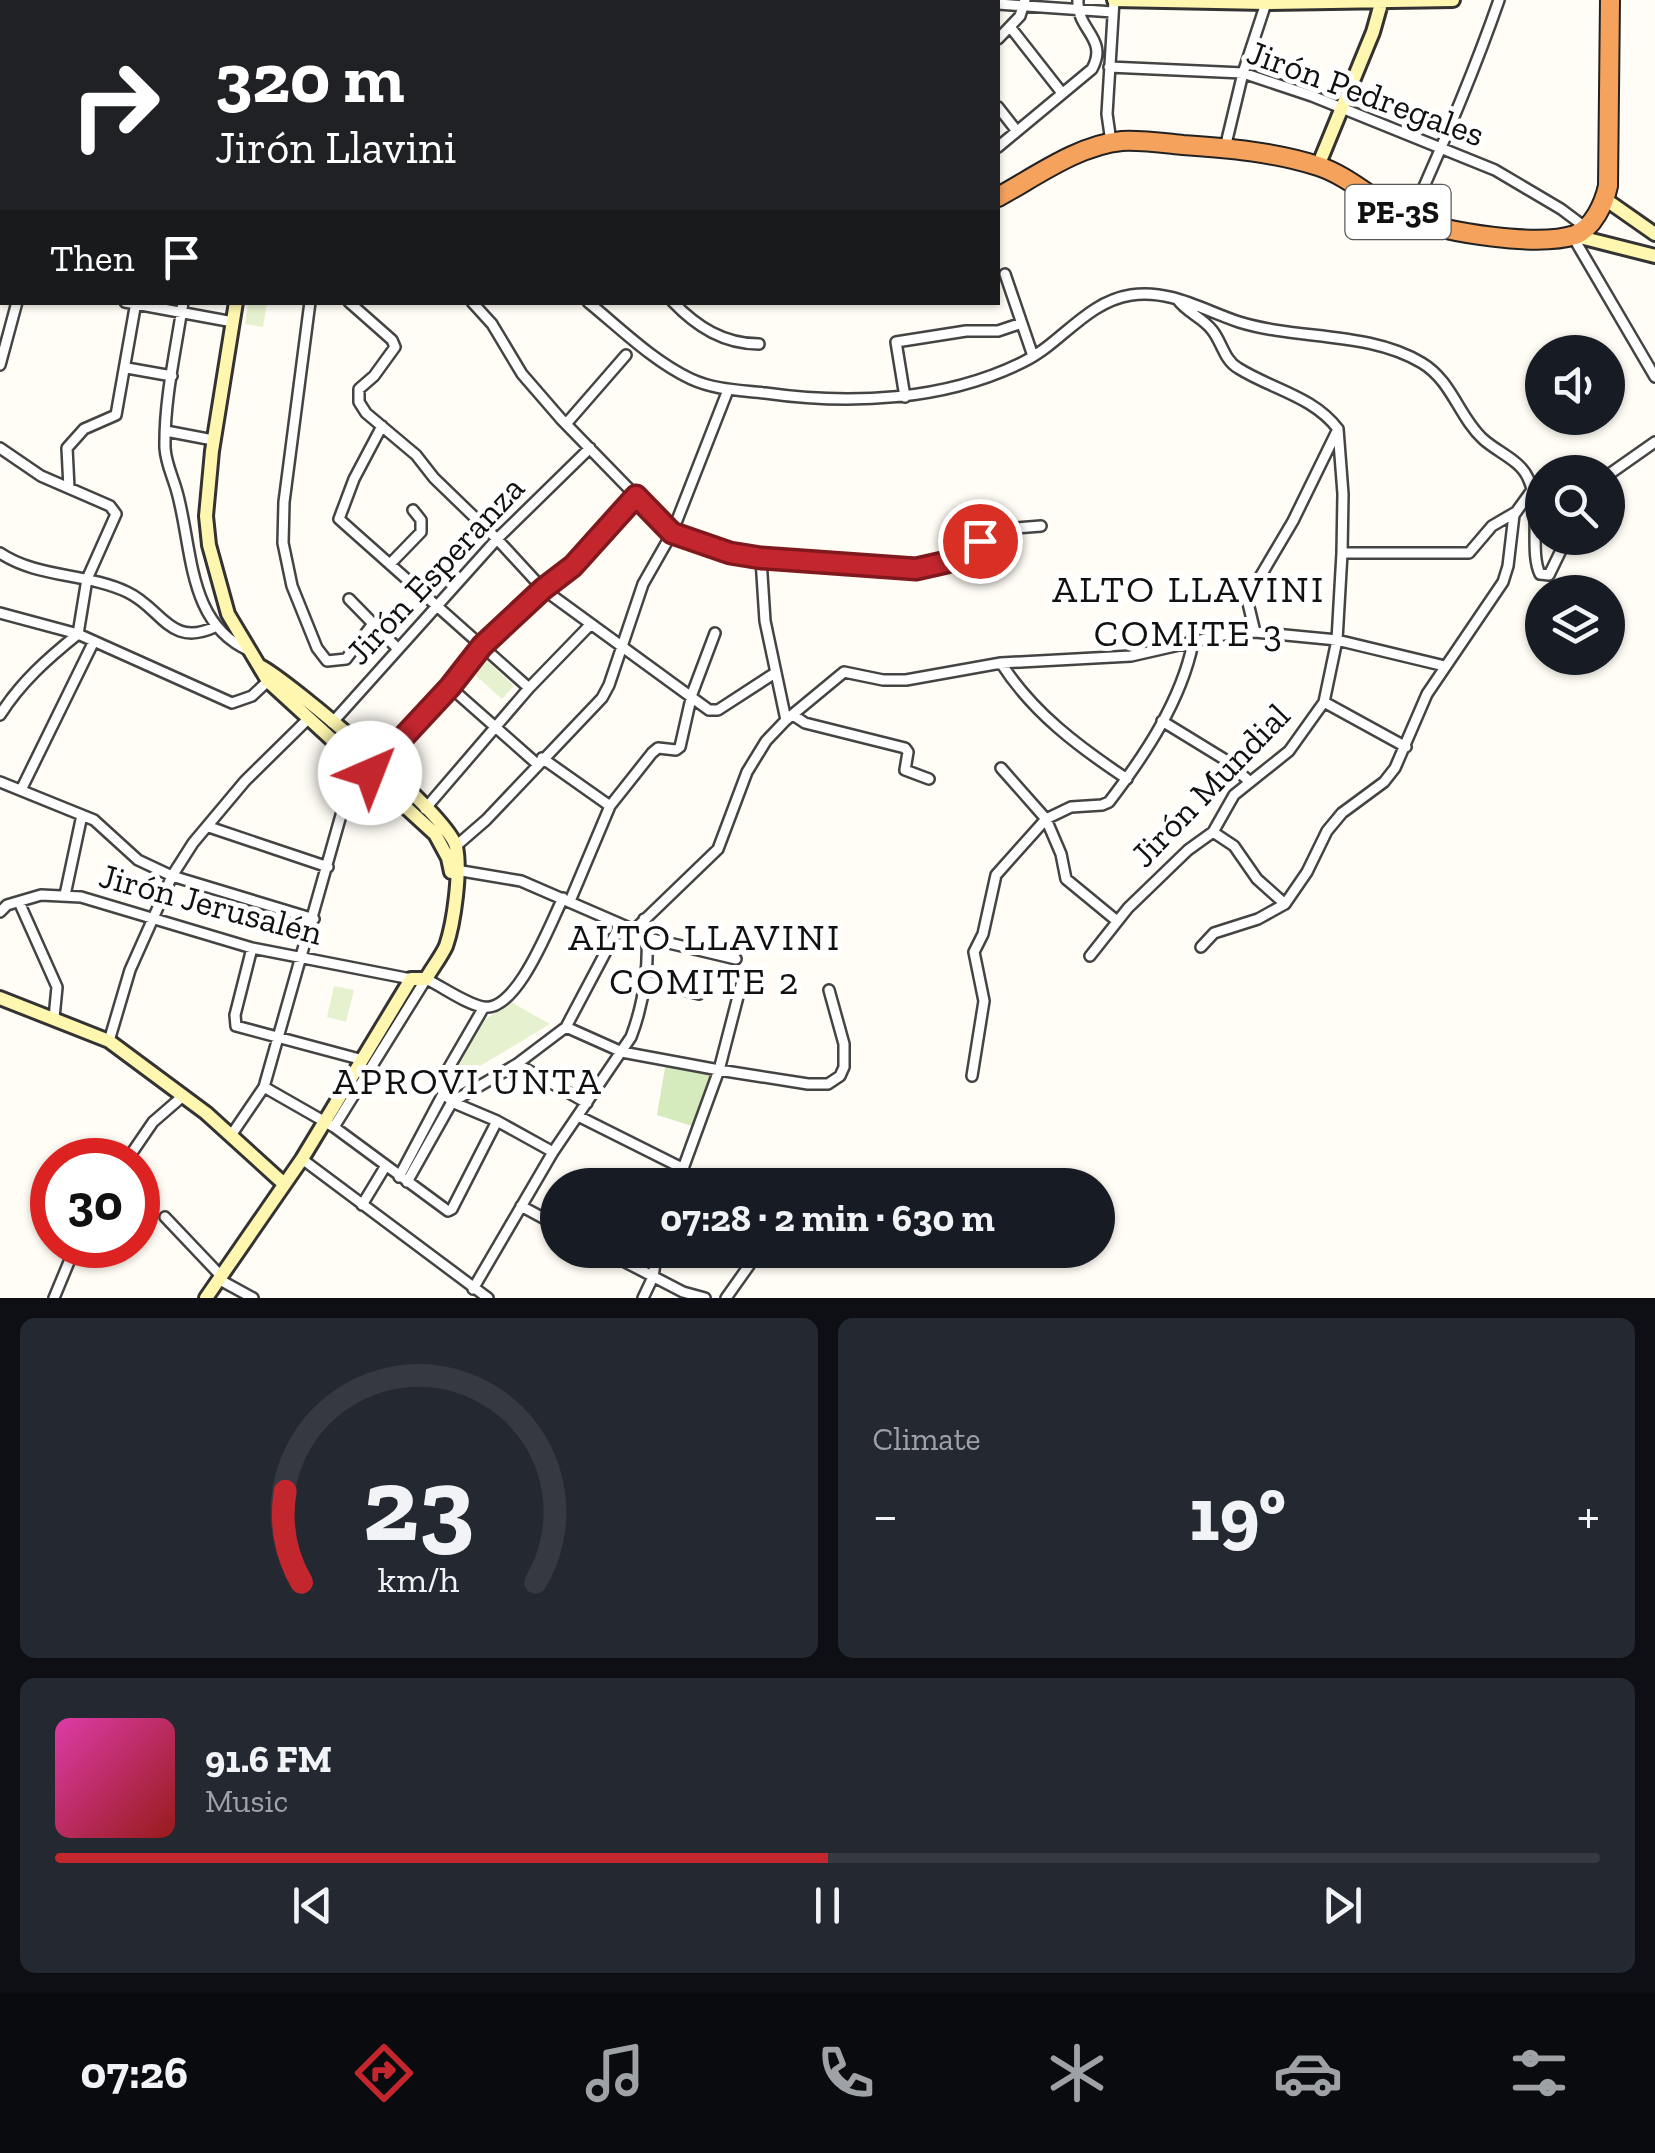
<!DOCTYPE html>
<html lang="en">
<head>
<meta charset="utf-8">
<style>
  :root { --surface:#171b24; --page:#242831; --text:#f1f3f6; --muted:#9ea1a6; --line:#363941; --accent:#c4262e }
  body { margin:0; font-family:"Zilla Slab",serif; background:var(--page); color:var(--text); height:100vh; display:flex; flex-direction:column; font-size:38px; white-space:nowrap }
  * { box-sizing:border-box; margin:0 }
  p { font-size:32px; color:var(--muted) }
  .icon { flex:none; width:55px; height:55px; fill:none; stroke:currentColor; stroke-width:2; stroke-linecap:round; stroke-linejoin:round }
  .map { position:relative; height:1298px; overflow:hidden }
  .sheet { display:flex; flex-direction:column; gap:20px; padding:20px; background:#0d0f14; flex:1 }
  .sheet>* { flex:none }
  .hud { position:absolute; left:0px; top:0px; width:1000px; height:305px; box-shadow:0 2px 8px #0004; background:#202124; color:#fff; overflow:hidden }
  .controls { position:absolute; left:1525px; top:335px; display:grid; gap:20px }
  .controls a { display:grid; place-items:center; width:100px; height:100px; border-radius:50%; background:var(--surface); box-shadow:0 2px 8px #0004; font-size:50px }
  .speed { position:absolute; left:30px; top:1138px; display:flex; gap:20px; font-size:50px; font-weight:700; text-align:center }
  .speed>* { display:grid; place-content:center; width:130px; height:130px; border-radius:50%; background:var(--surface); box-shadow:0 2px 8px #0004; line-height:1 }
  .speed .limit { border:15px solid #d22; background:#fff; color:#111 }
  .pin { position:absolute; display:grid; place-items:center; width:85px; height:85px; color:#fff; margin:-42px; border:5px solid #fff; border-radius:50%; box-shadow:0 2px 10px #0007 }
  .me { position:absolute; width:110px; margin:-55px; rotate:44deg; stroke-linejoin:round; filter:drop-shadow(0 0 8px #0008) }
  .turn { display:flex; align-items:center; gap:35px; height:210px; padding:0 50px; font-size:45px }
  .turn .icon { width:130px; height:130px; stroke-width:2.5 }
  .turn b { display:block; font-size:70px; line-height:85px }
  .then { display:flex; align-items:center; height:95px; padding:0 50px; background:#0003; gap:20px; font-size:38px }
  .big { font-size:75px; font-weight:700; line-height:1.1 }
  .sheet .tile { flex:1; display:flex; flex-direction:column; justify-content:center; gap:15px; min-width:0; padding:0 35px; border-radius:15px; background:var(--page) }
  .sheet .dial { align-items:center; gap:0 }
  .dial svg { height:260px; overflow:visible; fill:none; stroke:var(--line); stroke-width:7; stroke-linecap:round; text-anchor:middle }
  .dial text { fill:var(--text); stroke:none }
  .song { display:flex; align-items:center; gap:30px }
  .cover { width:120px; height:120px; border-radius:15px; background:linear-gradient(135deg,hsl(320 70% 55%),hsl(0 70% 35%)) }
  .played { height:10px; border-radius:5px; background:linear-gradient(90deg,var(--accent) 50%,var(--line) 50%) }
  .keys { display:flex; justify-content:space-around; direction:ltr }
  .heat { display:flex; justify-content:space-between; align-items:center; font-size:55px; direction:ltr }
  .sheet .tiles { flex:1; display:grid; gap:20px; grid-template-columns:1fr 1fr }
  .tile:last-child { grid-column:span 2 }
  .trip { position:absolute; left:540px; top:1168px; width:575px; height:100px; border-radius:50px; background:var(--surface); box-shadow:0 2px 8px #0004; font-weight:700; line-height:100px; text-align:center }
  .dock { display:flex; height:160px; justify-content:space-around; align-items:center; background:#090b0e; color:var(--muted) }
  .dock .icon { width:70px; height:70px }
  .dock .on { color:var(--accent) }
  .dock b { font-size:45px; color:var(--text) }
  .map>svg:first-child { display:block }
</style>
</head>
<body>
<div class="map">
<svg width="1655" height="1298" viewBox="0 0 1655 1298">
  <rect width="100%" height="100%" fill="#fffdf5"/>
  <path fill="#d5ebbd" d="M 666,1062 L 713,1070 L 695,1127 L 657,1115 Z"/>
  <path fill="#e6f2cf" d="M 248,303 L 267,303 L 263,327 L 245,324 Z
    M 487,661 L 514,686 L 502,699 L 475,675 Z
    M 334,986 L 354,990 L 346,1022 L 327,1017 Z
    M 511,1002 L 550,1024 L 450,1084 L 446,1083 L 444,1080 L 477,1025 Z"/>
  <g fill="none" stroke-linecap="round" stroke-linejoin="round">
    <defs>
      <path id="street" d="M 98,0 L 98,2
        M 148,0 L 148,2
        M 198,0 L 198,2
        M 473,0 L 476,2
        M 713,0 L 713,2
        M 735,0 L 736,0
        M 845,0 L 846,2
        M 911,0 L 913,2
        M 955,0 L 981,2
        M 365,2 L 365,0
        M 392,2 L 395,0
        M 541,2 L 548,0
        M 998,4 L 1113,12
        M 1011,28 L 1062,93
        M 998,39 L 1020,16 L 1025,0
        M 0,46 L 2,46
        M 1109,67 L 1243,73 L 1312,96 L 1495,170 L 1561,209 L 1585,227
        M 0,91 L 2,91
        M 998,107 L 1016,130
        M 1111,142 L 1107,114 L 1114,0
        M 998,147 L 1092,69 C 1109,38 1076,30 1078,0
        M 1225,148 L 1243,73 L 1267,0
        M 0,161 L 2,161
        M 1410,218 C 1442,147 1473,75 1499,0
        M 0,236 L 2,239
        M 1573,237 L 1655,377
        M 0,252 L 2,254
        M 1005,274 L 1033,356
        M 125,302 L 233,322
        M 183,302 C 176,350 164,400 165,448 C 166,464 173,477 177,492 C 193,549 187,624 250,651
        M 310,302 L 284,502 L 283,543 L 292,586 L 317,648 L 327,661 L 346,659 L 372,625
        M 349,302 L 392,340 L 395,347 L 374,376 L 359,389 L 359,402 L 366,413 L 416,455 L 434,478 L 497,539 L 543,589 L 709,710 L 718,710 L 775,673
        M 472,302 L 492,324 L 522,374 L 561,419 L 672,533 L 730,553 L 761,559 L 916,569 L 947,562 L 1003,529 L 1041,526
        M 588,302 C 621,329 653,361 691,379 C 715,390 739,390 765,393 C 850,405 944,401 1023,362 C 1061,344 1086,302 1131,295 C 1170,289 1203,310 1239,322 C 1297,340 1369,331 1422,363 C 1452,381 1459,417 1483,439 C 1497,452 1520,460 1528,478 C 1542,507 1529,552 1540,574 L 1549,575 L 1567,538
        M 673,302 C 697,327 724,344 759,344
        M 0,365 L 17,302
        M 127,368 L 172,376
        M 905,397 L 896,342 L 966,331 L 998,331 L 1019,324
        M 566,424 L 626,355
        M 382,426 L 354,479 L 339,519 L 529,688
        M 166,431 L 213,440
        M 0,448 L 41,476 L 110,506 L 116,514 L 87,579 L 78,634 C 47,659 21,682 0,715
        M 1608,475 L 1655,442
        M 69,488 L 67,448 L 84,429 L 116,415 L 136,302
        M 0,553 C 37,578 87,573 127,592 C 162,608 169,648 215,627
        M 1342,553 L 1469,553 L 1492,526 L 1516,512
        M 761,559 L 765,621 L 786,720
        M 390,564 L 421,532 L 421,520 L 413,510
        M 349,599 L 397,648
        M 0,613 L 78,634 L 232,703 L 252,696 L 268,681
        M 1255,632 L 1247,599 L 1293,521 L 1338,429
        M 1001,663 C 1033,713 1079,747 1127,779
        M 450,687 L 536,763
        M 1324,702 L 1406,747
        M 793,715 L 805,723 L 905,748 L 908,752 L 905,770 L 929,779
        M 1162,721 L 1224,759 L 1249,781
        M 332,723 L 497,539 L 590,448
        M 542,758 L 610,806
        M 1001,768 L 1046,819 L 1061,854 L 1066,879 L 1117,921
        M 0,782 L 94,820 L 138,860 L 172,876 L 314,919
        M 21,790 L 94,641
        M 425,809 L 529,688 L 590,625
        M 209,827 L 328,867
        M 1213,832 L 1234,846 L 1257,879 L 1285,904
        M 456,846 L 486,820 L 602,698 L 609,685 L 643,584 L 672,533 L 728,390
        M 456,870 L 521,881 L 634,930 L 718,849 L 747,772 L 766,741 L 786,720 L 844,672 L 883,680 L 906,680 L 1001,663 L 1131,656 L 1223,635 L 1255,632 L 1337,640 L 1445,666
        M 65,895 L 82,815
        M 570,901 L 610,806 L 652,753 L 658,748 L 676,750 L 680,747 L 692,694 L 715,633
        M 19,902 L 57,987 L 54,1018
        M 0,912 L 7,905 L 41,895 L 81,897 L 252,948 L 411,979
        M 648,938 L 736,959
        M 1201,947 L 1214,933 L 1258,919 L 1285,904 L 1307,872 L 1327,831 L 1342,813 L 1384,782 L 1395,768 L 1427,694 L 1503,582 L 1508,566 L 1514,515 L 1532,490
        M 252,948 L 235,1015 L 236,1026 L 363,1060
        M 1090,956 L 1128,908 L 1188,850 L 1213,832 L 1234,795 L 1289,751 L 1324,702 L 1337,640 L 1342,553 L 1343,494 L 1338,429 C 1313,396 1271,389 1238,368 C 1224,360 1222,342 1212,330 C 1202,317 1187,313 1177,299
        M 644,981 L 699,994
        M 484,1007 L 444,1076 L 440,1088 L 452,1102 L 497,1121 L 553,1152
        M 566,1027 L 622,1052 L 719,1070 L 808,1084 L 828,1084 L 840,1076 L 844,1067 L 844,1044 L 829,990
        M 109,1041 L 130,970 L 172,876 L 193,843 L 245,781 L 309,718
        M 517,1064 L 587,1103
        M 972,1076 L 984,1001 L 974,952 L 983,934 L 996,875 L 1046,819 L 1071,807 L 1102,805 L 1109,802 C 1145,755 1181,701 1193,643
        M 264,1087 L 334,1127 L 448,1211 L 452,1209 L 497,1121
        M 578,1116 L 684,1169
        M 334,1127 L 426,979 C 443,987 464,1003 483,1007 C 517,1013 550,924 563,898
        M 232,1134 L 264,1087 L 345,801 L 450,687 L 482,646 L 543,589 L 573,566 L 636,496
        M 302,1159 L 488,1298
        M 127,1160 L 153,1122 L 183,1096
        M 399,1177 L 444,1092
        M 407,1182 L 452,1102 L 517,1064 L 566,1027 L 620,925
        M 677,1185 L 719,1070 L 741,985
        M 362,1205 L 385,1167
        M 521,1206 L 558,1226
        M 165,1217 L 221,1276
        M 602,1250 L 683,1292 L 705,1298
        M 220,1280 L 253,1298
        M 473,1289 L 553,1152 L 631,1037 C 644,1003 652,955 644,919
        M 54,1298 L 76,1245
        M 643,1298 L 653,1277 L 657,1250
        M 726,1298 L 760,1250"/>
      <path id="secondary" d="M 1114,0 L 1266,3 L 1453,0
        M 320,2 L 320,0
        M 1318,166 L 1373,32 L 1382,0
        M 1605,199 L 1655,234
        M 1572,235 L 1655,256
        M 236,302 L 212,451 L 206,516 L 209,545 L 228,614 L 268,681 L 435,834 L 448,858 L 451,872
        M 0,998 L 109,1041 L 206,1113 L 283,1183
        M 206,1298 L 302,1159 L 411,979 L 426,979 C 432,968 441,957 446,946 C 454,923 461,871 456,847 C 450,817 292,683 260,666"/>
      <path id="highway" d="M 619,0 L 621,2
        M 998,197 C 1035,177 1078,145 1122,141 C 1142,140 1163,143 1183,145 C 1228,148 1274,152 1318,166 C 1352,177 1377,205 1410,218 C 1446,233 1538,247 1575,235 C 1593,228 1604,204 1608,186 L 1610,0"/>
    </defs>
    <use href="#street" stroke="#444" stroke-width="14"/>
    <use href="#secondary" stroke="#333" stroke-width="18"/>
    <use href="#highway" stroke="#222" stroke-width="22"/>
    <use href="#street" stroke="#fff" stroke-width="9"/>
    <use href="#secondary" stroke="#fff6b0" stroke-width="12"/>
    <use href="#highway" stroke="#f5a25d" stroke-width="18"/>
  </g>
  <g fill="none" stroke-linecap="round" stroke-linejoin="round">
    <defs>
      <path id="route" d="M 370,773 L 450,687 L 482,646 L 543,589 L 573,566 L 636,496 L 672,533 L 730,553 L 761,558 L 916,569 L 947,562 L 980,541"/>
    </defs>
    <use href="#route" stroke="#7f191e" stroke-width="25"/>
    <use href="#route" stroke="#c4262e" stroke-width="18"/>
  </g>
  <g text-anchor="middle" stroke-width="10" stroke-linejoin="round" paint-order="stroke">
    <rect fill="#fff" stroke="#585858" stroke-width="2.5" x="1345.5" y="185" width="105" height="54" rx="8"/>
    <g font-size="32" font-weight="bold" fill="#111">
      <text x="1398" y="223">PE-3S</text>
    </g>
    <g font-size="35" fill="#111" stroke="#fff">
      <text transform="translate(1366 93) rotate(20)" y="12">Jirón Pedregales</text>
      <text transform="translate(435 570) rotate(-47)" y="12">Jirón Esperanza</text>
      <text transform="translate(1210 785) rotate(-46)" y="12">Jirón Mundial</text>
      <text transform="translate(211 904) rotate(15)" y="12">Jirón Jerusalén</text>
    </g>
    <g font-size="38" letter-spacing="2.5" fill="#111" stroke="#fff">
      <text x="1189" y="602">ALTO LLAVINI<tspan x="1189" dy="44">COMITE 3</tspan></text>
      <text x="705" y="950">ALTO LLAVINI<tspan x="705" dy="44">COMITE 2</tspan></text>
      <text x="468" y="1094">APROVI UNTA</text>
    </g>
  </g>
</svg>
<div class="controls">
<a><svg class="icon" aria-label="sound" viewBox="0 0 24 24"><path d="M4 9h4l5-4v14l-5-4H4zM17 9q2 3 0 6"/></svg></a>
<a><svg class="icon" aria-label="search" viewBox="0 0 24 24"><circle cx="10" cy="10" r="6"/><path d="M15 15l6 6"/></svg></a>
<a><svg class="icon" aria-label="layers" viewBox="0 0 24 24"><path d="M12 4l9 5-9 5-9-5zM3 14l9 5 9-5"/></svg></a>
</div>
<div class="speed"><div class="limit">30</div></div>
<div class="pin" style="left:980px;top:541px;background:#d93025"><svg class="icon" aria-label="arrive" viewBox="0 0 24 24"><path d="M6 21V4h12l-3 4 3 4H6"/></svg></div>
<svg class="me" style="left:370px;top:773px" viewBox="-20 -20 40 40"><circle r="19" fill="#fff"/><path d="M0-13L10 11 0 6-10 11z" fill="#c4262e"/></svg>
<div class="trip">07:28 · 2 min · 630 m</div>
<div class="hud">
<div class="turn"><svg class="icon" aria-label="right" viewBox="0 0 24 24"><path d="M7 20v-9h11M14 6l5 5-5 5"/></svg><div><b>320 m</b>Jirón Llavini</div></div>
<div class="then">Then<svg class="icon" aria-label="arrive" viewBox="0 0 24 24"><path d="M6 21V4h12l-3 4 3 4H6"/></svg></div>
</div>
</div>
<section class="sheet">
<div class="tiles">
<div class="tile dial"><svg viewBox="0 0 100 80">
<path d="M14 69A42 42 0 1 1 86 69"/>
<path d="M14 69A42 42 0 0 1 9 41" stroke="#c4262e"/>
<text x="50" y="56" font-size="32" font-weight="700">23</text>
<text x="50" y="72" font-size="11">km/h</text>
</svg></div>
<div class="tile"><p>Climate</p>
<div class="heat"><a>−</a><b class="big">19°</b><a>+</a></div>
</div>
<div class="tile">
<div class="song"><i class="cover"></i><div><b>91.6 FM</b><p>Music</p></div></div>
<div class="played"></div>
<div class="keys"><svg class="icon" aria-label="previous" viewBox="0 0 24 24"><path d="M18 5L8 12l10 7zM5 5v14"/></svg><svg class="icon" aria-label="pause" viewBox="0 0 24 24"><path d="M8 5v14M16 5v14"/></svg><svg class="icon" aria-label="next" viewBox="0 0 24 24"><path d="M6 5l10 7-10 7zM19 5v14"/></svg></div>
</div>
</div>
</section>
<nav class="dock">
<b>07:26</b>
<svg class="icon on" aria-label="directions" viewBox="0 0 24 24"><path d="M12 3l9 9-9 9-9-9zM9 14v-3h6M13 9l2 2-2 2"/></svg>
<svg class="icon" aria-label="music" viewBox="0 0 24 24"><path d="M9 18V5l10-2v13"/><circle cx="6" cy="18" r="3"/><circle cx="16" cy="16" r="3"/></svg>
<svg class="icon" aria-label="phone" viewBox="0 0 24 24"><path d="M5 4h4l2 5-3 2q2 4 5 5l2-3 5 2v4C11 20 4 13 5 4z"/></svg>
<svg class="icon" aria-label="climate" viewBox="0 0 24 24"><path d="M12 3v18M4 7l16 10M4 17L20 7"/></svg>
<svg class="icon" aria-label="car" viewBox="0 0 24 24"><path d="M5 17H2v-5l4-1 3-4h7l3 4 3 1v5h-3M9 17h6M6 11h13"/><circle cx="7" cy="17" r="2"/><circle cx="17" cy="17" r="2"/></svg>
<svg class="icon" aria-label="filters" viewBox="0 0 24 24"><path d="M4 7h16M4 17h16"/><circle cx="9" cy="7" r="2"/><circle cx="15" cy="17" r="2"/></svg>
</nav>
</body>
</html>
